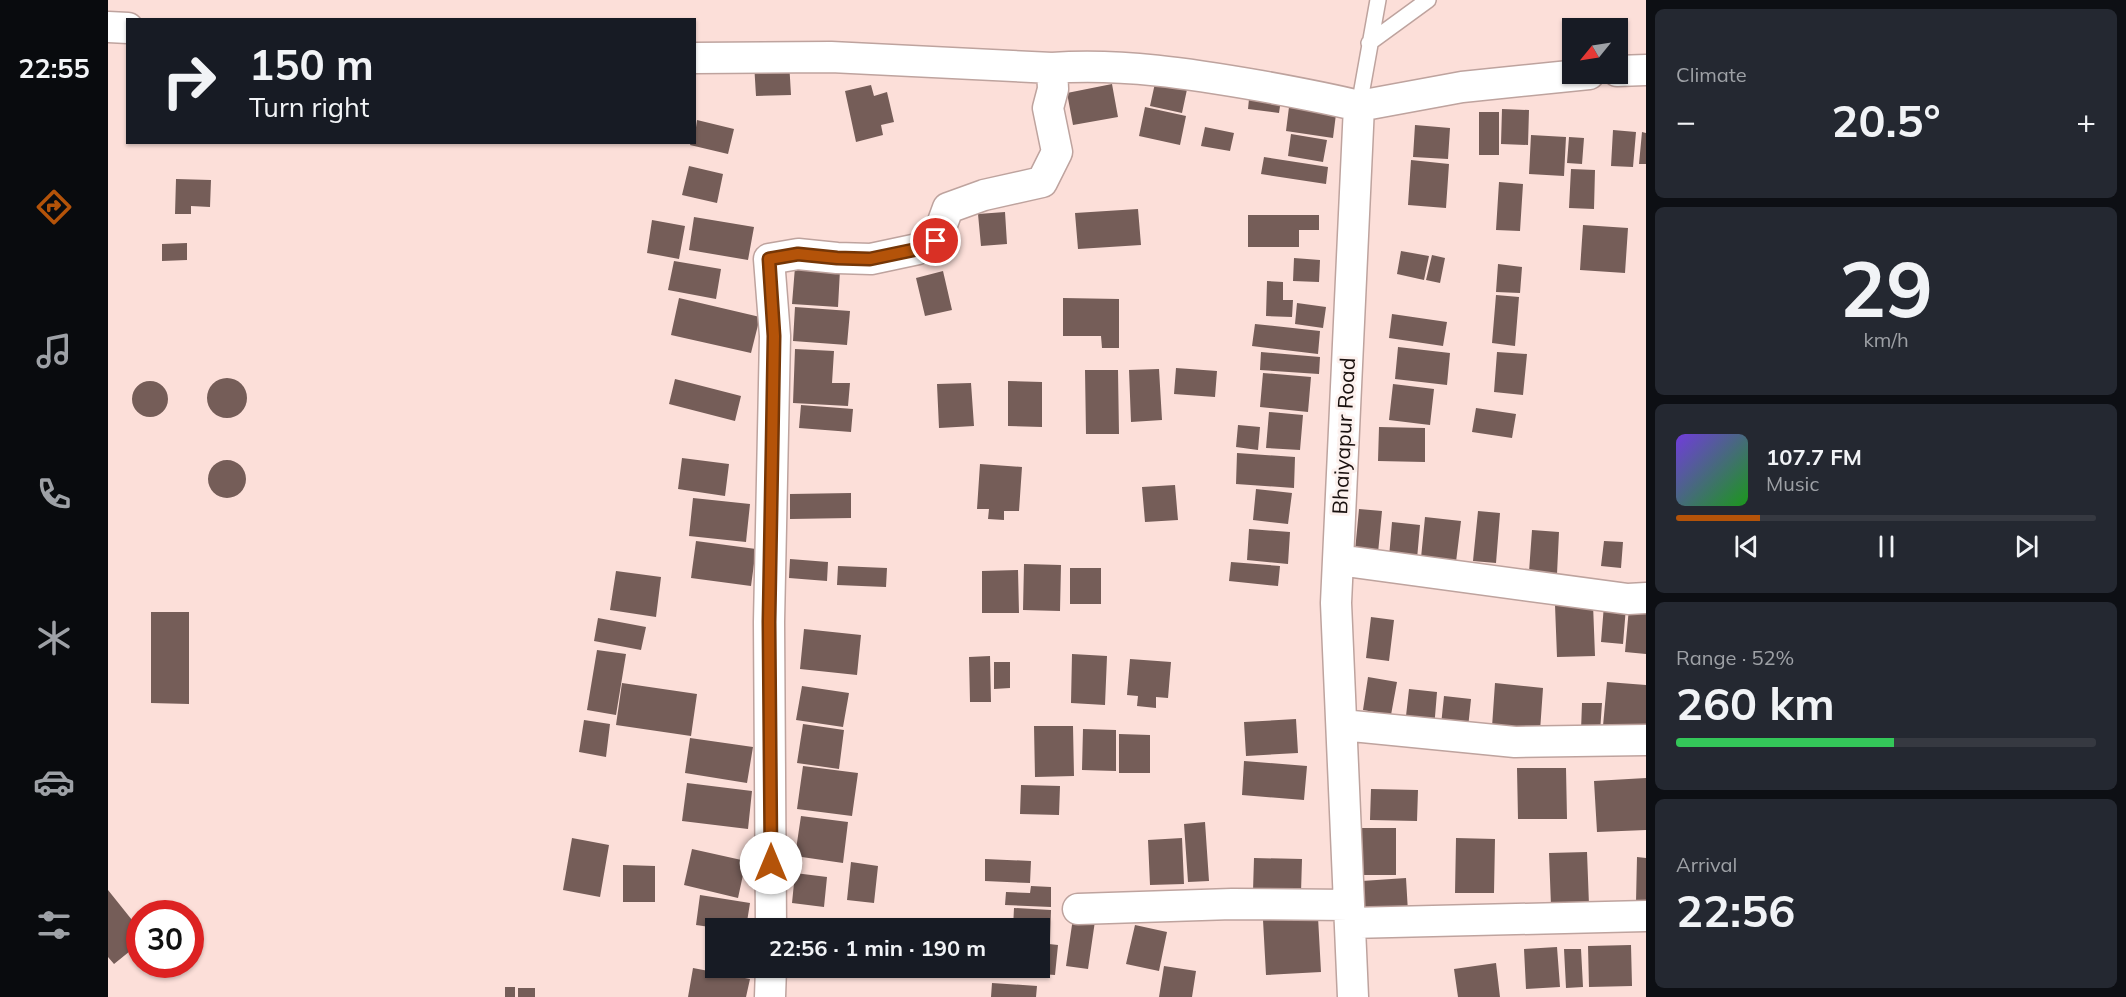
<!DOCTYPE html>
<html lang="en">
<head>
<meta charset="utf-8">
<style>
  :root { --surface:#171b24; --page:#242831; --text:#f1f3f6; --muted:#9ea1a6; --line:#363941; --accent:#b45309 }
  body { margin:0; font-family:Mulish,sans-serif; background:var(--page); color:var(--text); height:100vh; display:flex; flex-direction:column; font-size:22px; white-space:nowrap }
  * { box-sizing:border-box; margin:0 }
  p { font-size:20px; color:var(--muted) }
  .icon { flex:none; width:33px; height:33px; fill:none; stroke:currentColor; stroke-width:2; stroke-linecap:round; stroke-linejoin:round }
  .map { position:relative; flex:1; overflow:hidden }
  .side { display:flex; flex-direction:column; gap:9px; padding:9px; background:#0d0f14; width:480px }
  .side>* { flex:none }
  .banner { position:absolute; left:18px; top:18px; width:570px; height:126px; border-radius:0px; box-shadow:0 2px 4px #0004; background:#171b24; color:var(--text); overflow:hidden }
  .needle { width:39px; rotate:240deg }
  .fabs { position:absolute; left:1454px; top:18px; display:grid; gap:12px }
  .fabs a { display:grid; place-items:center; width:66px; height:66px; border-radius:0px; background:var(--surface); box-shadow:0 2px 4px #0004; font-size:30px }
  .speed { position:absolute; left:18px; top:900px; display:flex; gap:12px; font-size:30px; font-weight:700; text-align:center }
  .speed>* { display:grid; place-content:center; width:78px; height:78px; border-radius:50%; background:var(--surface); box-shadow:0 2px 4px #0004; line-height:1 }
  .speed .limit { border:9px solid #d22; background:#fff; color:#111 }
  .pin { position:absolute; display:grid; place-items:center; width:51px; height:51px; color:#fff; margin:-26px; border:3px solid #fff; border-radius:50%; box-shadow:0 2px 6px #0007 }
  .me { position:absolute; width:66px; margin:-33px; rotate:0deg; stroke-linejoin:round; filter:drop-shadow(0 0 4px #0008) }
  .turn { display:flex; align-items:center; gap:21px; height:126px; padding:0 24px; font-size:27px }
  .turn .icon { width:78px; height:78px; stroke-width:2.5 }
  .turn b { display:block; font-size:42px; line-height:51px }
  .big { font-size:45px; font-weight:700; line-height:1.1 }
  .side .widget { flex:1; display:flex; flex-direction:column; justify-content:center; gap:9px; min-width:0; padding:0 21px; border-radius:9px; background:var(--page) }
  .side .dial { align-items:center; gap:0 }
  .dial b { font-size:78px; line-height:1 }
  .song { display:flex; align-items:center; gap:18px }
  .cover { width:72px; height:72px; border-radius:9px; background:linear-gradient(135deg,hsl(260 70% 55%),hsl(120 70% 35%)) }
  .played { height:6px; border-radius:3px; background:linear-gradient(90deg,var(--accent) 20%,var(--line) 20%) }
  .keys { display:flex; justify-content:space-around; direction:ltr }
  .heat { display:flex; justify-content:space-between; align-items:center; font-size:33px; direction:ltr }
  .charge { height:9px; border-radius:4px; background:linear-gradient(90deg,#34c759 52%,var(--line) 0) }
  .trip { position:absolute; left:597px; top:918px; width:345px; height:60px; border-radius:0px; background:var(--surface); box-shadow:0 2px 4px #0004; font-weight:700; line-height:60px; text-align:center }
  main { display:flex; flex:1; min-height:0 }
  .tabs { display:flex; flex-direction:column; width:108px; justify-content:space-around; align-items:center; background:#090b0e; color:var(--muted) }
  .tabs .icon { width:42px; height:42px }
  .tabs .active { color:var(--accent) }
  .tabs b { font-size:27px; color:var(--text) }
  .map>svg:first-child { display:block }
</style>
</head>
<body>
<main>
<nav class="tabs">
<b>22:55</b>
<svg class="icon active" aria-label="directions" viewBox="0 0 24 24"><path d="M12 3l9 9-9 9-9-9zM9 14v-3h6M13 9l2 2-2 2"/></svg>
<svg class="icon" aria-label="music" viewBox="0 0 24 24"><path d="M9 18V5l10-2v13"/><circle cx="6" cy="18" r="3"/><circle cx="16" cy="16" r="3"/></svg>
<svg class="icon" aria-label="phone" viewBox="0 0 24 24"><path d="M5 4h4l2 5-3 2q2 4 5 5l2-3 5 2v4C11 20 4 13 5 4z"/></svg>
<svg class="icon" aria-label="climate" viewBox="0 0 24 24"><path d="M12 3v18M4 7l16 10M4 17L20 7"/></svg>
<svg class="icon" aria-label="car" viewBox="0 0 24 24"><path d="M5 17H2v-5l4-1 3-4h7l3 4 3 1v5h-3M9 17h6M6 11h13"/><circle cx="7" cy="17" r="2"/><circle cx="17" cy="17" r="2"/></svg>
<svg class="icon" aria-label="filters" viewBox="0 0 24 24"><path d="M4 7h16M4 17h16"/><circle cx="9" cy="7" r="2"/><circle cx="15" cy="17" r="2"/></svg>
</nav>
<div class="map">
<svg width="1538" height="997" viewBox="0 0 1538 997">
  <rect width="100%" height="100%" fill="#fcdfd9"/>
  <path fill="#755d58" d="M 681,61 L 683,95 L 648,96 L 646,63 Z
    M 1049,74 L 1081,80 L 1074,113 L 1042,106 Z
    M 1004,84 L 1010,117 L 965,125 L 959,93 Z
    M 763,85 L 766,96 L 779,92 L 786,122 L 773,125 L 775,135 L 748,142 L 737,91 Z
    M 1142,89 L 1174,93 L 1171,113 L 1140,109 Z
    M 1182,99 L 1229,106 L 1225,138 L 1178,131 Z
    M 1037,107 L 1078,116 L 1072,145 L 1031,136 Z
    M 1394,109 L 1421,110 L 1420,145 L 1393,144 Z
    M 1371,112 L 1391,112 L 1391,155 L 1371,155 Z
    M 589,120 L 626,129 L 620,154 L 582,145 L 583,142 L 586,142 Z
    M 1307,125 L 1342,128 L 1340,159 L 1305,157 Z
    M 1097,127 L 1126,133 L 1122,151 L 1093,146 Z
    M 1505,130 L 1528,132 L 1525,167 L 1503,166 Z
    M 1534,132 L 1538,133 L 1538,164 L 1531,164 Z
    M 1183,134 L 1219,140 L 1215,162 L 1180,156 Z
    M 1423,135 L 1458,137 L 1456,176 L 1421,174 Z
    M 1461,137 L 1476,138 L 1474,164 L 1459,163 Z
    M 1156,157 L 1220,167 L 1218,184 L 1153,174 Z
    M 1303,160 L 1341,164 L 1338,208 L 1300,205 Z
    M 581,166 L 615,174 L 609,203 L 574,195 Z
    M 1463,169 L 1487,170 L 1486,209 L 1461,208 Z
    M 68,179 L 103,180 L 102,207 L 83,206 L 83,214 L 67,214 Z
    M 1391,182 L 1415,184 L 1412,231 L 1388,230 Z
    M 1030,209 L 1033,245 L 970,249 L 967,213 Z
    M 897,212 L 899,244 L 873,246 L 870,214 Z
    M 1140,215 L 1211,215 L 1211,230 L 1191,230 L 1191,247 L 1140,247 Z
    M 586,217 L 646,227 L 640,260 L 581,250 Z
    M 544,220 L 577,226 L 571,259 L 539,253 Z
    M 1475,225 L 1520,228 L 1517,273 L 1472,270 Z
    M 79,243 L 79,260 L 54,261 L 54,244 Z
    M 1293,251 L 1321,256 L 1316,280 L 1289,274 Z
    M 1324,255 L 1337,258 L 1332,283 L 1318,280 Z
    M 1186,258 L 1212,260 L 1211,282 L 1185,281 Z
    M 566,261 L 613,269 L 608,299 L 560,290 Z
    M 1390,264 L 1414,267 L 1412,293 L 1388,292 Z
    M 687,267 L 732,270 L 730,307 L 684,304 Z
    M 835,271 L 844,310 L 817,316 L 808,278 Z
    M 1159,281 L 1175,282 L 1175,300 L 1185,300 L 1184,317 L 1158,316 Z
    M 1388,295 L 1411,297 L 1407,346 L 1384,343 Z
    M 571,298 L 652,317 L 643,353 L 563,335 Z
    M 955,298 L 1011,299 L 1011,348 L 994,348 L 993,336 L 955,336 Z
    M 1189,303 L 1218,307 L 1215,328 L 1187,324 Z
    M 687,307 L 742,311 L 739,345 L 685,341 Z
    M 1284,314 L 1339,322 L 1335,346 L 1281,338 Z
    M 1147,324 L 1212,331 L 1210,354 L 1144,346 Z
    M 1290,347 L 1342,353 L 1339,385 L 1287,379 Z
    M 687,349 L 726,351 L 724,383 L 742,383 L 740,406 L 685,403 Z
    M 1153,352 L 1212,357 L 1211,374 L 1152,370 Z
    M 1389,352 L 1419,354 L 1415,395 L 1386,392 Z
    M 1068,368 L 1109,371 L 1107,397 L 1066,394 Z
    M 1051,369 L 1054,420 L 1023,422 L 1021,370 Z
    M 977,370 L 1010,370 L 1011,434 L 978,434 Z
    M 1155,373 L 1203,377 L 1200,412 L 1152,407 Z
    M99 398a20 20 0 1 1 40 0a20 20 0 1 1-40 0Z
    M 567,379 L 633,396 L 627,421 L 561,404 Z
    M24 399a18 18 0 1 1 36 0a18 18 0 1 1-36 0Z
    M 900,381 L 934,382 L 934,427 L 900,426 Z
    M 863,383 L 866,426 L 831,428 L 829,384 Z
    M 1285,384 L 1326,389 L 1322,425 L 1281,420 Z
    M 693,405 L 745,409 L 743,432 L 691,428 Z
    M 1368,408 L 1408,414 L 1404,438 L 1364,432 Z
    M 1161,412 L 1195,415 L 1192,450 L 1158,448 Z
    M 1130,425 L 1152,427 L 1150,450 L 1128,447 Z
    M 1271,427 L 1317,428 L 1317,462 L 1270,461 Z
    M 1129,453 L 1187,457 L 1186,488 L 1128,484 Z
    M 574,458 L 621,464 L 617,496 L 570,489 Z
    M100 479a19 19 0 1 1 38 0a19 19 0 1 1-38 0Z
    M 872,464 L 914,467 L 911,511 L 896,511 L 896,520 L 880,519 L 881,509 L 869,509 Z
    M 1067,485 L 1070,520 L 1037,522 L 1034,487 Z
    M 1148,489 L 1184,493 L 1180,524 L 1145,520 Z
    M 743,493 L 743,518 L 682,519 L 682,494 Z
    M 585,498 L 642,504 L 638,542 L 581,536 Z
    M 1251,509 L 1274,511 L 1270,553 L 1247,551 Z
    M 1370,511 L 1392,513 L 1388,563 L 1365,561 Z
    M 1317,517 L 1353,521 L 1348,562 L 1313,558 Z
    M 1284,522 L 1312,525 L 1309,559 L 1281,557 Z
    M 1141,529 L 1182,532 L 1180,564 L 1139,560 Z
    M 1424,530 L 1451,532 L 1449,574 L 1421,572 Z
    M 588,541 L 648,549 L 643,586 L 583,578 Z
    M 1496,541 L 1515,542 L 1513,568 L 1493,566 Z
    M 682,559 L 720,562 L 719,581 L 681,578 Z
    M 1123,562 L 1172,566 L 1170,586 L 1121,581 Z
    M 916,564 L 953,565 L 952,611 L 915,610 Z
    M 730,566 L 779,568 L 778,587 L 729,585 Z
    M 962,568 L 993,568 L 993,604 L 962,604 Z
    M 910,570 L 911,613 L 874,613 L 874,571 Z
    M 508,571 L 553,577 L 548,617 L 502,610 Z
    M 1485,604 L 1487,656 L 1449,657 L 1447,605 Z
    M 1496,605 L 1518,607 L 1515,644 L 1493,642 Z
    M 1521,608 L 1538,610 L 1538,654 L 1517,652 Z
    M 43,612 L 81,612 L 81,704 L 43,703 Z
    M 1263,617 L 1286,620 L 1281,661 L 1258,658 Z
    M 490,618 L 538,627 L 533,650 L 486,641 Z
    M 696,629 L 753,635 L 749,675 L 692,669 Z
    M 489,650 L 518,654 L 508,715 L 479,710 Z
    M 964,654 L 999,656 L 997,705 L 963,703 Z
    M 882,656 L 883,702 L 862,702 L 861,657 Z
    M 1022,659 L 1063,662 L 1060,698 L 1048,697 L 1048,708 L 1029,706 L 1030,696 L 1019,695 Z
    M 886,662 L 902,662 L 902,688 L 886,689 Z
    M 1260,677 L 1289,682 L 1283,715 L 1255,710 Z
    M 1499,682 L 1538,685 L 1538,730 L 1495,726 Z
    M 514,683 L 589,694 L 583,736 L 508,725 Z
    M 1387,683 L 1435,688 L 1432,731 L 1384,727 Z
    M 694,686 L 741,693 L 735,727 L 688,720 Z
    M 1301,689 L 1329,692 L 1326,729 L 1297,725 Z
    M 1336,696 L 1363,699 L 1360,728 L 1333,725 Z
    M 1474,703 L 1494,703 L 1492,732 L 1473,731 Z
    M 1188,719 L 1190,753 L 1138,756 L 1136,722 Z
    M 476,720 L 502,724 L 498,757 L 471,752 Z
    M 695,724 L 736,730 L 731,769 L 689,763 Z
    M 926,726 L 965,726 L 966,776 L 927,777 Z
    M 975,729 L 1008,730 L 1008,771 L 974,770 Z
    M 1011,734 L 1042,735 L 1042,773 L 1011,773 Z
    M 582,738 L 645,747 L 639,783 L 577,773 Z
    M 1136,761 L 1199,766 L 1196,800 L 1134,795 Z
    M 695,766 L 750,773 L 744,816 L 689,809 Z
    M 1409,768 L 1458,768 L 1459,819 L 1410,819 Z
    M 1538,778 L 1538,830 L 1489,832 L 1486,781 Z
    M 579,783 L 644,791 L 640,829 L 574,821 Z
    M 913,785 L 952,786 L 951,815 L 912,814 Z
    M 1263,789 L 1310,790 L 1309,821 L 1262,820 Z
    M 693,816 L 740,822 L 735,863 L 687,856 Z
    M 1097,822 L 1101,881 L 1080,882 L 1076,824 Z
    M 1243,828 L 1288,828 L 1288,875 L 1244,875 Z
    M 464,838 L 501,845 L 492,897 L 455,890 Z
    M 1074,838 L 1076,884 L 1042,885 L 1040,840 Z
    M 1348,838 L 1387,839 L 1386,893 L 1347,893 Z
    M 584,849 L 638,861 L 630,898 L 576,885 Z
    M 1479,852 L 1481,905 L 1443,906 L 1441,853 Z
    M 1529,857 L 1538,858 L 1538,902 L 1528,902 Z
    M 1146,858 L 1194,859 L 1193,893 L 1145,891 Z
    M 877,859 L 923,861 L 922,883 L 877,881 Z
    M 743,862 L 770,866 L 766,903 L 739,900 Z
    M 515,865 L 547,866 L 547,902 L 515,902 Z
    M 687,873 L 719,877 L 716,907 L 684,903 Z
    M 1298,878 L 1300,912 L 1257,915 L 1254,881 Z
    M 923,886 L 943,887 L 943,907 L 897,905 L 898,892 L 922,893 Z
    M 0,890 L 32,930 L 32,943 L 6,964 L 0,957 Z
    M 592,895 L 642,903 L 638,928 L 609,928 L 588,925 Z
    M 906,908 L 943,910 L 942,941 L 932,940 L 932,928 L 905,928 Z
    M 1210,917 L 1213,972 L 1158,975 L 1155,920 Z
    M 965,918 L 987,921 L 980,969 L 958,966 Z
    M 1027,925 L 1059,932 L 1051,971 L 1018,964 Z
    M 932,943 L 950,945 L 947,975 L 904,972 L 904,968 L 932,968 Z
    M 1523,945 L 1524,986 L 1481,987 L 1480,946 Z
    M 1449,947 L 1452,987 L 1418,989 L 1416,949 Z
    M 1456,949 L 1473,949 L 1475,987 L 1458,988 Z
    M 1388,963 L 1392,997 L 1350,997 L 1346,969 Z
    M 1056,966 L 1088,971 L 1084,997 L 1051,997 Z
    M 585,968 L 642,979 L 638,997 L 580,997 Z
    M 884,983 L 929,986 L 928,997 L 883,997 Z
    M 397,987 L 407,987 L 407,997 L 397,997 Z
    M 410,988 L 427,988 L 427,997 L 410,997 Z"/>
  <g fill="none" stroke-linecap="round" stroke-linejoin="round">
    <defs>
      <path id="lane" d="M 1261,43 L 1320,0
        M 1251,106 L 1270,0"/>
      <path id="street" d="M 0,27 L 20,28
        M 586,58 L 723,57 L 944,68 C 1014,63 1084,74 1153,86 C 1186,92 1219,98 1251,106
        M 1509,71 L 1538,70
        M 1230,560 L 1520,599 L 1538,598
        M 1234,725 L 1407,742 L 1538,740
        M 970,909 L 1124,904 L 1241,905
        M 1242,923 L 1538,916
        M 663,928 L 661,622 L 667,336 L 661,259 L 690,254 L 729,258 L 763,259 L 810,249 L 828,241 L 840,208 L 876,195 L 934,182 L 949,152 L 940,108 L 945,89 L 944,68
        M 662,997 L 663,968
        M 1245,997 L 1228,603 L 1251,106 L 1354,87 L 1481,74"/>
    </defs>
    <use href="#lane" stroke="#bea39e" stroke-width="18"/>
    <use href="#street" stroke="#bea39e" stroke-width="33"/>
    <use href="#lane" stroke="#fff" stroke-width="15"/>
    <use href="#street" stroke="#fff" stroke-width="30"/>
  </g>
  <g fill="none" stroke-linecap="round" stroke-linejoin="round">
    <defs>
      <path id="route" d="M 663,863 L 661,622 L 666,336 L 661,259 L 690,254 L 729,258 L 762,259 L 810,249 L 828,241"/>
    </defs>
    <use href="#route" stroke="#753606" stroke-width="15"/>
    <use href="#route" stroke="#b45309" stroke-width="10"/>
  </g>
  <g text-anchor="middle" stroke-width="6" stroke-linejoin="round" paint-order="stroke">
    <g font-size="21" fill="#19100e" stroke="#fcf1ee">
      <text transform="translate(1236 436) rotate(-87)" y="7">Bhaiyapur Road</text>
    </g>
  </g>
</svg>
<div class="fabs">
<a><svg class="needle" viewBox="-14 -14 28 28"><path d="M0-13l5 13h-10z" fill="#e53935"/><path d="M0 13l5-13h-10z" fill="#9ea1a6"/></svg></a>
</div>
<div class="speed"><div class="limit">30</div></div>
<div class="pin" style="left:828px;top:241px;background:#d93025"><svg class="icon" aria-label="arrive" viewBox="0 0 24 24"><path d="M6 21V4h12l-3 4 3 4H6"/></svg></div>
<svg class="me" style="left:663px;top:863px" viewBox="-20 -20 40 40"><circle r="19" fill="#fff"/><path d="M0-13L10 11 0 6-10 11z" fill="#b45309"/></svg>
<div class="trip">22:56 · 1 min · 190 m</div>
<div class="banner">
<div class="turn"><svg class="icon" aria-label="right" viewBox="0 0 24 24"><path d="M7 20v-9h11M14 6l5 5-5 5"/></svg><div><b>150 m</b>Turn right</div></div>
</div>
</div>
<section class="side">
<div class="widget"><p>Climate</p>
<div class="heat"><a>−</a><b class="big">20.5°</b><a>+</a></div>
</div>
<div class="widget dial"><b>29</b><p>km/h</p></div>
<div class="widget">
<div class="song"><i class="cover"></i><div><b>107.7 FM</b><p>Music</p></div></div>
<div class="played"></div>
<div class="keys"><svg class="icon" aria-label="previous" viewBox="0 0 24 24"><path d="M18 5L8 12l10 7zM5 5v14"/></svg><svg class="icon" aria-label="pause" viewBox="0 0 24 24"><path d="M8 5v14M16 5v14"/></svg><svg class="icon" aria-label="next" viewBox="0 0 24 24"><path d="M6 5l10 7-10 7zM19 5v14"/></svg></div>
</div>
<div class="widget"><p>Range · 52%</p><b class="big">260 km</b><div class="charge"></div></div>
<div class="widget"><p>Arrival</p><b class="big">22:56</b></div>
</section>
</main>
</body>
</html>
